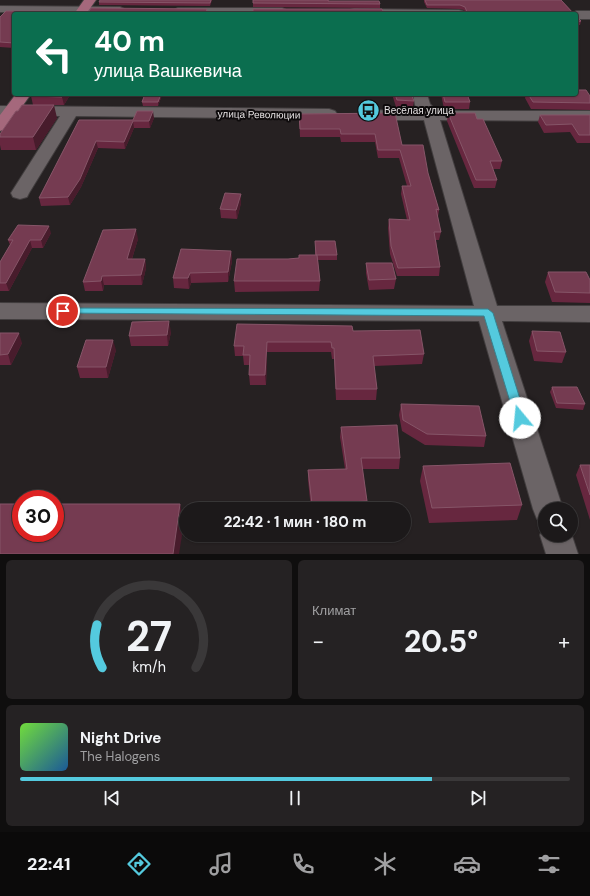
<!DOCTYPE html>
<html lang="ru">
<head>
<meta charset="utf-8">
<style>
  :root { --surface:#1c191a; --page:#252223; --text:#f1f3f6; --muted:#a0a0a2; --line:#3a3839; --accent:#54cade }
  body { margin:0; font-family:"DM Sans",sans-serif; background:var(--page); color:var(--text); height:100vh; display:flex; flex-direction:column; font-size:15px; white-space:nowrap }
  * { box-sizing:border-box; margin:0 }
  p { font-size:13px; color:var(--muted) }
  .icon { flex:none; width:22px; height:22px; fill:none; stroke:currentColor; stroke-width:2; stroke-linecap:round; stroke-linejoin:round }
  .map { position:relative; height:554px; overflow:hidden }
  .panel { display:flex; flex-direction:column; gap:6px; padding:6px; background:#0f0e0e; flex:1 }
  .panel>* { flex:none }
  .banner { position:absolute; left:12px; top:12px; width:566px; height:84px; border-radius:4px; box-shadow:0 1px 3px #0004,0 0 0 1px var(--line); background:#0b6e4f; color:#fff; overflow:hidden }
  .buttons { position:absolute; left:538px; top:502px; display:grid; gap:8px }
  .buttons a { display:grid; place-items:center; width:40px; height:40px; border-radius:50%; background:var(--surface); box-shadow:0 1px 3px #0004,0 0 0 1px var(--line); font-size:20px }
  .speed { position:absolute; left:12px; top:490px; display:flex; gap:8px; font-size:20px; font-weight:700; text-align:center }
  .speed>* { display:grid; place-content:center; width:52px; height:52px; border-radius:50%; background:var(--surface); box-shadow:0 1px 3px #0004,0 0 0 1px var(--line); line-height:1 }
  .speed .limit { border:6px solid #d22; background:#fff; color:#111 }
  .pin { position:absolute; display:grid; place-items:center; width:34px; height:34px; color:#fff; margin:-17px; border:2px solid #fff; border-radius:50%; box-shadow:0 1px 4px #0007 }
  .me { position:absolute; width:44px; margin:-22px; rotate:343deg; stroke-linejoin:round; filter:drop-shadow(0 0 3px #0008) }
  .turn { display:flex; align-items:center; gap:14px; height:84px; padding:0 16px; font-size:18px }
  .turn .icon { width:52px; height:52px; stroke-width:2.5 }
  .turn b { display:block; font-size:28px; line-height:34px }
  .big { font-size:30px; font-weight:700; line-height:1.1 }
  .panel .widget { flex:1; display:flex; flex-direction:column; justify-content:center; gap:6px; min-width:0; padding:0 14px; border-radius:6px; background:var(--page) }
  .panel .dial { align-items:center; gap:0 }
  .dial svg { height:104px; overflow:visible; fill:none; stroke:var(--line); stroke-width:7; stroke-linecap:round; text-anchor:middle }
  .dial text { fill:var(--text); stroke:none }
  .song { display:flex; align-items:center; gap:12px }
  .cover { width:48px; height:48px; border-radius:6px; background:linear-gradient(135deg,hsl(100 70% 55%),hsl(210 70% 35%)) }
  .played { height:4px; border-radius:2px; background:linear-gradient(90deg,var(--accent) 75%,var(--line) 75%) }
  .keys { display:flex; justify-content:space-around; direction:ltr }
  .heat { display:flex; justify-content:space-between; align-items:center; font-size:22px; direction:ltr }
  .panel .tiles { flex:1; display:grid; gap:6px; grid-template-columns:1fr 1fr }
  .widget:last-child { grid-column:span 2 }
  .trip { position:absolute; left:179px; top:502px; width:232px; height:40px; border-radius:20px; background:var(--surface); box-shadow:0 1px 3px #0004,0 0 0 1px var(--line); font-weight:700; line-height:40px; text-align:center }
  .dock { display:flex; height:64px; justify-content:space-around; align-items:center; background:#0b0a0a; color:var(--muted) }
  .dock .icon { width:28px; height:28px }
  .dock .active { color:var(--accent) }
  .dock b { font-size:18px; color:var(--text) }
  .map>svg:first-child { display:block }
</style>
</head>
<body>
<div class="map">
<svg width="590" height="554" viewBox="0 0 590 554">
  <rect width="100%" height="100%" fill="#262122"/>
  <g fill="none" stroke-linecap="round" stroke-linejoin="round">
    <defs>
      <path id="minor" d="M 0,6 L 120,7 L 124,9 L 126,11 L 122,14 L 0,12 Z
        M 178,8 L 282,8 L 286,10 L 288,12 L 287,14 L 173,14 L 172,12 L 174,10 Z
        M 354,9 L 459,10 L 463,11 L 465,14 L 349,14 L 350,10 Z
        M 576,11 L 590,11 L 590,19 L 576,19 L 576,14 L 571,14 Z
        M 413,94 L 427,94 L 430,104 L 436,111 L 590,111 L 590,121 L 440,120 L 497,306 L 590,306 L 590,322 L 502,321 L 563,509 L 545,509 L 545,522 L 537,519 L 533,509 L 479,321 L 0,319 L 0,303 L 474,306 L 424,120 L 365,120 L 359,118 L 357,115 L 359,112 L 365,110 L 419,111 L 415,105 Z
        M 0,106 L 329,109 L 335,111 L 337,114 L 335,117 L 329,119 L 76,116 L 29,193 L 27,197 L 20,199 L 13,197 L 11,193 L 60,116 L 0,116 Z
        M 545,525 L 545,535 L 571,535 L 571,533 L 578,554 L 546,554 L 540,535 Z"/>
      <path id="major" d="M 84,0 L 96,0 L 86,14 L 74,14 Z
        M 16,94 L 31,94 L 6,129 L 0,131 L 0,115 Z"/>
    </defs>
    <use href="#minor" stroke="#423e3f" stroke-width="2"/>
    <use href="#major" stroke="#423e3f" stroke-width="2"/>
    <use href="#minor" fill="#6b6466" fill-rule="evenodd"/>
    <use href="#major" fill="#a5687c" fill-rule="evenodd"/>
  </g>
  <path fill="#67273f" d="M 100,0 L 212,0 L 210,6 L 99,5 L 99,2 Z
    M 253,0 L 329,0 L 329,1 L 380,4 L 380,8 L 253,7 Z
    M 424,0 L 561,0 L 574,14 L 430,14 L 430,12 L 465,12 L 464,10 L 459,9 L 427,8 L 424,2 Z
    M 6,11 L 69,11 L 69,14 L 14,14 L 14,48 L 0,47 L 0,17 Z
    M 576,16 L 581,21 L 580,25 L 576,25 Z
    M 33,94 L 70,94 L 70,95 L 64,105 L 33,105 L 31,96 Z
    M 145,94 L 162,94 L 162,95 L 158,106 L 143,106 L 142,102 Z
    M 392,94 L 411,94 L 414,101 L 413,107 L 396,107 Z
    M 441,94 L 467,94 L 470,102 L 469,109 L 444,109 Z
    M 526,94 L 576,94 L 590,96 L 590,110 L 531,109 L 525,98 Z
    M 18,111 L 57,118 L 36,150 L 1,150 L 0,145 L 0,134 Z
    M 395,113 L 402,145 L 428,173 L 439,210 L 438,217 L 441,232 L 439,240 L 436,240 L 440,267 L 439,276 L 397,276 L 390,254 L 388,228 L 389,219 L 407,220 L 401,194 L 402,186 L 407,186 L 399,158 L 378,158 L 375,142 L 341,142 L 340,137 L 300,137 L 299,114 Z
    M 448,113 L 477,119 L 502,161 L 500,169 L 493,169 L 497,180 L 495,188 L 474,188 L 447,121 Z
    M 540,115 L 590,115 L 590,143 L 577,143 L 570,132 L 544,133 L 538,122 Z
    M 154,118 L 150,128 L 134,128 L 125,149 L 98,148 L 81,187 L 70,205 L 41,206 L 39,198 L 79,120 L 133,120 Z
    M 241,203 L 237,219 L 221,218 L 220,209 Z
    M 51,233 L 43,248 L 32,248 L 9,291 L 0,291 L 0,262 L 10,245 L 8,240 Z
    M 138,239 L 132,259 L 145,259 L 146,268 L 142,285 L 104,285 L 103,291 L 85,291 L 83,282 Z
    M 315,241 L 337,255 L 337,260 L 318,260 L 320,281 L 319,291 L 235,292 L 234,281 L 288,259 L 299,258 L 315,255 Z
    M 231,251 L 232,261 L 228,282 L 191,283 L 189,289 L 174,288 L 173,278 Z
    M 366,263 L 396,279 L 394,289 L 369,290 L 366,273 Z
    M 548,272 L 590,280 L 590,303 L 552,302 L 545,282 Z
    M 353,331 L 424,354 L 422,364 L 374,366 L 377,389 L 376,400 L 336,400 L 334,359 L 332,359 L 331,352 L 267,352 L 266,385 L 250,385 L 249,375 L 250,365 L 244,365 L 243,356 L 235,356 L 234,346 Z
    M 532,331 L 566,352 L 562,363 L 534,361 L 529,341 Z
    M 171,332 L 168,346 L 131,346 L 129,336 Z
    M 0,333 L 22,343 L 11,365 L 0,365 Z
    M 116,350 L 108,378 L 80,378 L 77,367 Z
    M 552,387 L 585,404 L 583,410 L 556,408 L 550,392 Z
    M 401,404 L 486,436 L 484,447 L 425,445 L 402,431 L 399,415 Z
    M 341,427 L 400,458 L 399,469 L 362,469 L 367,501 L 366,509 L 311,509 L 308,480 L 308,470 L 345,469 L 340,437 Z
    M 580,465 L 590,465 L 590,520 L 576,475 Z
    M 423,466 L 522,505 L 517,520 L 429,523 L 420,481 Z"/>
  <path fill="#481c2c" d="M 64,94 L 70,94 L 70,95 L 64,105 L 62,97 Z
    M 161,94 L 162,94 L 162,95 L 158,106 L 158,102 Z
    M 54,105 L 57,118 L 36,150 L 33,137 Z
    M 153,111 L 154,118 L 150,128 L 149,121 Z
    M 133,121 L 134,128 L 125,149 L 124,142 Z
    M 96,141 L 98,148 L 81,187 L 70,205 L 68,197 Z
    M 241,194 L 241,203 L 237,219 L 236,210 Z
    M 49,226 L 51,233 L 43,248 L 41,240 Z
    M 136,229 L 138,239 L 129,268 L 127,259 Z
    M 30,240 L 32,248 L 9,291 L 6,283 Z
    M 231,251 L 232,261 L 228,282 L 228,272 Z
    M 145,259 L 146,268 L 142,285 L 141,275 Z
    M 190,273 L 191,283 L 189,289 L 188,278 Z
    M 102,276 L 104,285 L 103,291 L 101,281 Z
    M 169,321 L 171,332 L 168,346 L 167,335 Z
    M 19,333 L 22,343 L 11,365 L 8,354 Z
    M 113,340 L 116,350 L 108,378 L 106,367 Z
    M 267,342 L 267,352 L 266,385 L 265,375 Z
    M 180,504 L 184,523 L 179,554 L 173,554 Z"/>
  <path fill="#753b51" stroke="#865568" d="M 100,0 L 211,0 L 210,3 L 99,2 Z
    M 253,0 L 328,0 L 328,1 L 379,1 L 380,4 L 253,3 Z
    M 425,0 L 561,0 L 574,14 L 431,14 L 430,12 L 467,12 L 465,7 L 460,5 L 427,5 Z
    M 91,8 L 207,9 L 206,14 L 87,14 Z
    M 253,9 L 382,9 L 384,14 L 253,14 Z
    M 6,11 L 69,11 L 66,14 L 14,14 L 14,43 L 0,42 L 0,17 Z
    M 576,16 L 581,21 L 576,22 Z
    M 576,90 L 586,90 L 590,96 L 590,103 L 533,102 L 528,94 L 576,94 Z
    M 33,94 L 64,94 L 62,97 L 31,96 Z
    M 145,94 L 161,94 L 158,102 L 142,102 Z
    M 395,94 L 411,94 L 414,101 L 397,100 Z
    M 443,94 L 467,94 L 470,102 L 445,102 Z
    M 22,105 L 54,105 L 33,137 L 0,137 L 0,134 L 16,111 L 18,111 Z
    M 137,111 L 153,111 L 149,121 L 133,121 L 124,142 L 96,141 L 80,179 L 68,197 L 39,198 L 79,120 L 133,120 Z
    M 395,113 L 402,145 L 423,145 L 428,173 L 439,210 L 436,209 L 441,232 L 434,232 L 440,267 L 398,268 L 391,246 L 389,219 L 410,220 L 402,186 L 411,186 L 400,150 L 378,150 L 375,134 L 341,134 L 340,129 L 300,129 L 299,114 Z
    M 448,113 L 475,113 L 477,119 L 483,119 L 502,161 L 490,161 L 497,180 L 476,180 Z
    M 540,115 L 590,115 L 590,135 L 579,135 L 572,124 L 546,125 Z
    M 225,193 L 241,194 L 236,210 L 220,209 Z
    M 18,225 L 49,226 L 41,240 L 30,240 L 6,283 L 0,283 L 0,262 L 13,240 L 8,240 Z
    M 136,229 L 127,259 L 145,259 L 141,275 L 102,276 L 101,281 L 83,282 L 103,230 Z
    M 315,241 L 335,241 L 337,255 L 316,255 Z
    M 181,249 L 231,251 L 228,272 L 190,273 L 188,278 L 173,278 Z
    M 299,255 L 317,255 L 320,281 L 234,281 L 237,259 L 288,259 L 299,258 Z
    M 366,263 L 392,263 L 396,279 L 369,280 Z
    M 548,272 L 586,272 L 590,280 L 590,293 L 555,292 Z
    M 169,321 L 167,335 L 129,336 L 132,322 Z
    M 237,324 L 352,326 L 353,331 L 420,330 L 424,354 L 373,356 L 377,389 L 336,389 L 334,348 L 332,348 L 331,342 L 267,342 L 265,375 L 249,375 L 250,355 L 243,355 L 244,346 L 234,346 Z
    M 532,331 L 560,332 L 566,352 L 537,351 Z
    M 0,333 L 19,333 L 8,354 L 0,355 Z
    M 86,340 L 113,340 L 106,367 L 77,367 Z
    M 552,387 L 577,387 L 585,404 L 557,403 Z
    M 401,404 L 479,406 L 486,436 L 427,434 L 403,420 Z
    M 397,425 L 400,458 L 361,458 L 367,501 L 312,504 L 308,470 L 347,469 L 341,427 Z
    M 510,463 L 522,505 L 432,508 L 423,466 Z
    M 580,465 L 590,465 L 590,495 Z
    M 0,504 L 21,504 L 21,533 L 55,533 L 55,504 L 180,504 L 173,554 L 0,554 Z"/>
  <path fill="#54cade" stroke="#378390" d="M 63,308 L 488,309 L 493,313 L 526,418 L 524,422 L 520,423 L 516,422 L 515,418 L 484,316 L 60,313 L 58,311 Z"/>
  <defs>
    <symbol id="bus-disc" viewBox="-11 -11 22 22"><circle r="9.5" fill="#54cade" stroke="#0e0b0c"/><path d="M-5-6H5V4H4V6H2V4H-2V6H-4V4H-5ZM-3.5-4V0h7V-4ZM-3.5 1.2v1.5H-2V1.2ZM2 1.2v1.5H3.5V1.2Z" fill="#111"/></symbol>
  </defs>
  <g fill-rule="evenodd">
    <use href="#bus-disc" x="356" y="98" width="25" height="25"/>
  </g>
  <g text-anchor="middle" stroke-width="4" stroke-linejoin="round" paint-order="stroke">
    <g font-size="10" fill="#e5e1e2" stroke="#0e0b0c" text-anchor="start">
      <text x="384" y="114">Весёлая улица</text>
    </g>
    <g font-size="10" fill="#e5e1e2" stroke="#0e0b0c">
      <text transform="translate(259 114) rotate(1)" y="4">улица Революции</text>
    </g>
  </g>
</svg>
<div class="buttons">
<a><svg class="icon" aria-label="search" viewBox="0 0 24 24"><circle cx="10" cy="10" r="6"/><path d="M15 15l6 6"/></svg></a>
</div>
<div class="speed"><div class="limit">30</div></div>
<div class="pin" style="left:63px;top:311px;background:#d93025"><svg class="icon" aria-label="arrive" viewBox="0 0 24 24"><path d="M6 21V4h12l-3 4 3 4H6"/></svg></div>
<svg class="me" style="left:520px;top:418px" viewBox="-20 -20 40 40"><circle r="19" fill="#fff"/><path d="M0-13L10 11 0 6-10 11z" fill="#54cade"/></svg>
<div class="trip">22:42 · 1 мин · 180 m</div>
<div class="banner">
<div class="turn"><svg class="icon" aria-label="left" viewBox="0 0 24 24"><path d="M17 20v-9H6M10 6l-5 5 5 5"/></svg><div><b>40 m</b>улица Вашкевича</div></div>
</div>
</div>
<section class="panel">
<div class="tiles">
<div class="widget dial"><svg viewBox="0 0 100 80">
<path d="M14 69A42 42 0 1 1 86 69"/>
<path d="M14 69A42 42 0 0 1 10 36" stroke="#54cade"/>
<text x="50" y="56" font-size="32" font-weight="700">27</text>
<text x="50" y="72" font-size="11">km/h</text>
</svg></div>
<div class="widget"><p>Климат</p>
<div class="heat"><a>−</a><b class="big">20.5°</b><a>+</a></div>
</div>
<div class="widget">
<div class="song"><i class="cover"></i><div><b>Night Drive</b><p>The Halogens</p></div></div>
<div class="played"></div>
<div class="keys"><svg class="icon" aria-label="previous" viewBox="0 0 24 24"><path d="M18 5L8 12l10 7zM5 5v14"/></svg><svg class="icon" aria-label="pause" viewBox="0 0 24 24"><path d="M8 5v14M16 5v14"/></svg><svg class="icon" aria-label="next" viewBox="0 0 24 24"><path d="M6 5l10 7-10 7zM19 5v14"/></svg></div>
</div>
</div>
</section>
<nav class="dock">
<b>22:41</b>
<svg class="icon active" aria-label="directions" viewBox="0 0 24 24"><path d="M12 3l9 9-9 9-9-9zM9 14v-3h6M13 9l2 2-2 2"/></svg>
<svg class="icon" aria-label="music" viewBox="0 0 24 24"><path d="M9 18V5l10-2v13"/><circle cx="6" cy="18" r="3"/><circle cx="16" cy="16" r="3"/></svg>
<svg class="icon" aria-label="phone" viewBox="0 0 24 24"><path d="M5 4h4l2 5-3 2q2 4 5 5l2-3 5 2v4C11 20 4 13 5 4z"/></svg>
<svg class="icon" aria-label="climate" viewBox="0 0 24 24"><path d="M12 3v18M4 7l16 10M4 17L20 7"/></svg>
<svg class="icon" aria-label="car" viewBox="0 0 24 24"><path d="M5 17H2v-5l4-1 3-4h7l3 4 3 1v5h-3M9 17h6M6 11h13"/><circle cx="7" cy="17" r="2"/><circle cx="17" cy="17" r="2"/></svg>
<svg class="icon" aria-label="filters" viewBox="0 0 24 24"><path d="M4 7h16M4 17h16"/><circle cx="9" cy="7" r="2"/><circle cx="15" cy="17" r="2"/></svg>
</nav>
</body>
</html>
